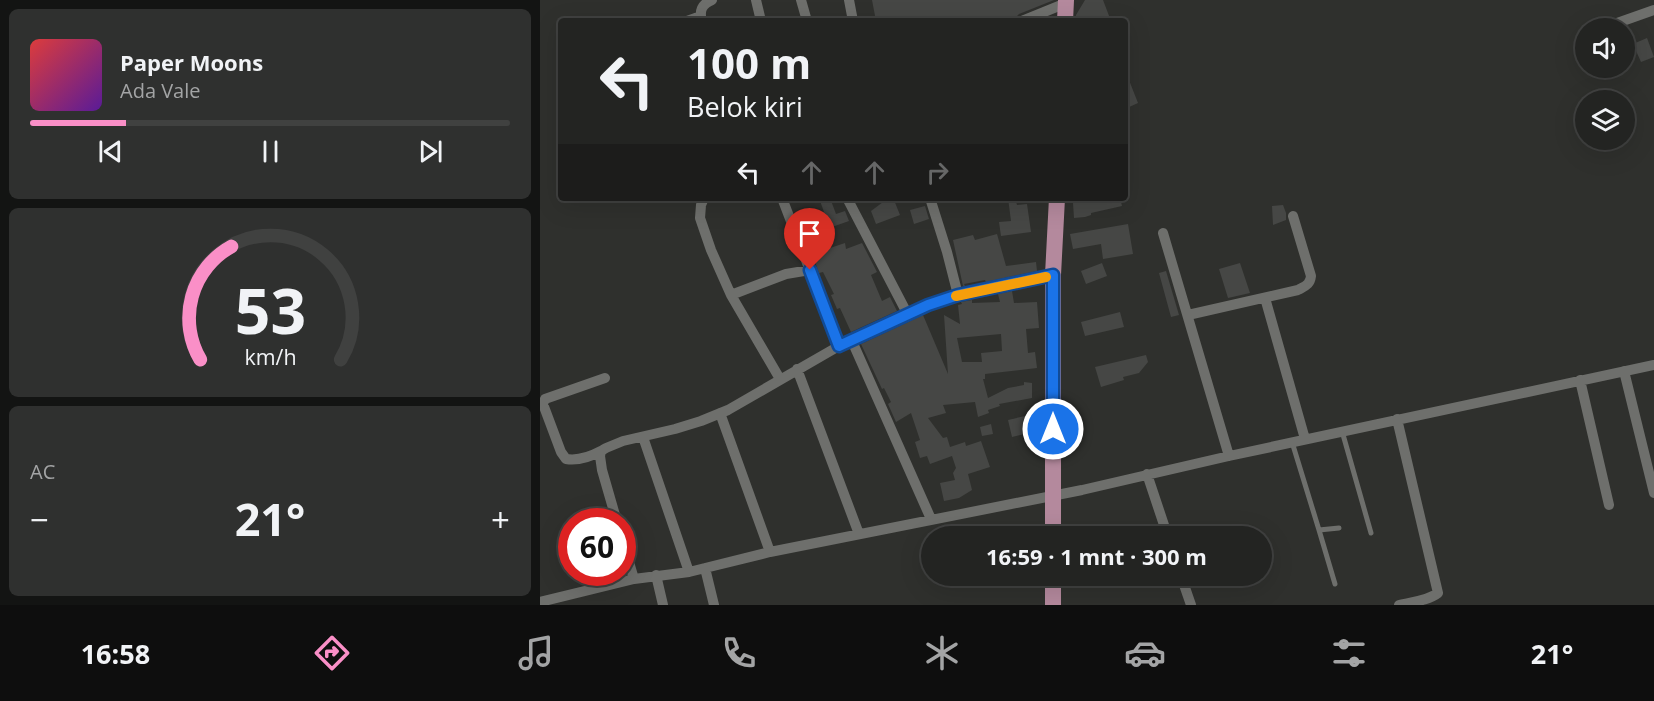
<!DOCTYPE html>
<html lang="id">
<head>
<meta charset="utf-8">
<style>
  :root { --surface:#232422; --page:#2f302f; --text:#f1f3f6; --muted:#a3a4a5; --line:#404140; --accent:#fa8fc7 }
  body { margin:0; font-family:"Open Sans",sans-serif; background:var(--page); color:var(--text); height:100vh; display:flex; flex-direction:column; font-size:22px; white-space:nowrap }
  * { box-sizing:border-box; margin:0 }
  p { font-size:20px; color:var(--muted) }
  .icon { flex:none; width:33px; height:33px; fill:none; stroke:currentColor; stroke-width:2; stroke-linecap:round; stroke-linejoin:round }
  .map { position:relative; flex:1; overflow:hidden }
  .details { display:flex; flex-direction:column; gap:9px; padding:9px; background:#131413; width:540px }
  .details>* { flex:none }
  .banner { position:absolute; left:18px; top:18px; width:570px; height:183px; border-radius:6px; box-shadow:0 6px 24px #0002,0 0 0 2px var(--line); background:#232422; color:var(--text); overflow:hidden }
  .buttons { position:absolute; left:1035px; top:18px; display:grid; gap:12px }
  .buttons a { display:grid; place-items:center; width:60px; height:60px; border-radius:50%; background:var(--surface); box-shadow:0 6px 24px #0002,0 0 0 2px var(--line); font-size:30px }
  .speed { position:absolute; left:18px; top:508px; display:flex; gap:12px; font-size:30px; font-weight:700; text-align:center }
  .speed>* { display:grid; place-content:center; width:78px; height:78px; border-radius:50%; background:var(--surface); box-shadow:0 6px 24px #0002,0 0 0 2px var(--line); line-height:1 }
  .speed .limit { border:9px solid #d22; background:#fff; color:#111 }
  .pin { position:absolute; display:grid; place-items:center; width:51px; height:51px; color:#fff; margin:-62px -26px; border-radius:50% 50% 50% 0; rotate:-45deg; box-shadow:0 0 6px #0007 }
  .pin .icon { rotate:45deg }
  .me { position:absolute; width:66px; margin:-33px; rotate:0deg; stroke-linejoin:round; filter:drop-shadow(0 0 4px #0008) }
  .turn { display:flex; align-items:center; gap:21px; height:126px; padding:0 30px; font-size:27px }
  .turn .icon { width:78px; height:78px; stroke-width:2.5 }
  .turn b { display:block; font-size:42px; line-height:51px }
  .lanes { display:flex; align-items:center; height:57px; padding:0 30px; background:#0003; justify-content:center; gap:30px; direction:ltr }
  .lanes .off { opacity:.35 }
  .big { font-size:45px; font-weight:700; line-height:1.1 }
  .details .tile { flex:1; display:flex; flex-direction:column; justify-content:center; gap:9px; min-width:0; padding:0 21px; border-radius:9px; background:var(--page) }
  .details .dial { align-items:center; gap:0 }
  .dial svg { height:156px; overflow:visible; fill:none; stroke:var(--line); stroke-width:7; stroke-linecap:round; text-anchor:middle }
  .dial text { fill:var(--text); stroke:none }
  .song { display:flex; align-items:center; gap:18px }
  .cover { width:72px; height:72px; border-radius:9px; background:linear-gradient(135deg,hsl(0 70% 55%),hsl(270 70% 35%)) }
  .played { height:6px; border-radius:3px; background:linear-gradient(90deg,var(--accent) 20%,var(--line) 20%) }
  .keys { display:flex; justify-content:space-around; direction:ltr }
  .heat { display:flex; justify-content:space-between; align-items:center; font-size:33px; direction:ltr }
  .trip { position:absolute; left:381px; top:526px; width:351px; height:60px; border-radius:30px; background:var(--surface); box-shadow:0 6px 24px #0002,0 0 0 2px var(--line); font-weight:700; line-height:60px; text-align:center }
  .tabs { display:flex; height:96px; justify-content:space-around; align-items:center; background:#0e0e0e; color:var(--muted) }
  .tabs .icon { width:42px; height:42px }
  .tabs .active { color:var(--accent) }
  .tabs b { font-size:27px; color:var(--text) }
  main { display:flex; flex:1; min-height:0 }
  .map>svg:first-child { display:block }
</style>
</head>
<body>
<main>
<section class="details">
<div class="tile">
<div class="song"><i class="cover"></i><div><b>Paper Moons</b><p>Ada Vale</p></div></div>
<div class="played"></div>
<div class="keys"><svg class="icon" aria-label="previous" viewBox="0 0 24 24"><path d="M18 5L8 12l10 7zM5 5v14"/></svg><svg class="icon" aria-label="pause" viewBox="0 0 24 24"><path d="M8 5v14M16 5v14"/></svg><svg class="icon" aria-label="next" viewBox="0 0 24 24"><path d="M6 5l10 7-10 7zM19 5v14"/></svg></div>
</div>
<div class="tile dial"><svg viewBox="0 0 100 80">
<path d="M14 69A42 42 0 1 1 86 69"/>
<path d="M14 69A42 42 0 0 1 30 11" stroke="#fa8fc7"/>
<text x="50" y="56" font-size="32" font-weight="700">53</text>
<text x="50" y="72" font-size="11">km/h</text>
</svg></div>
<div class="tile"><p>AC</p>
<div class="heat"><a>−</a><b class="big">21°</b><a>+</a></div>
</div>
</section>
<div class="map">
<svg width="1114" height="605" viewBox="0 0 1114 605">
  <rect width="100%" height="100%" fill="#2f302d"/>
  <path fill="#464745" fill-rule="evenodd" d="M 332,0 L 514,0 L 479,14 L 472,21 L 336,21 Z
    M 545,0 L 563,0 L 571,21 L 536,21 L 536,15 Z
    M 1107,38 L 1114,57 L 1101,62 L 1093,44 Z
    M 585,70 L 598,103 L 587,108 L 585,102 Z
    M 279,198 L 290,198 L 296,214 L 305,211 L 309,221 L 292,227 L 292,226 L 265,236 L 259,222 L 284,212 Z
    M 468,198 L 475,198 L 477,205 L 487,204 L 491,232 L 461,236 L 459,222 L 471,221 Z
    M 543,198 L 580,198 L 582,206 L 551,213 L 551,215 L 545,217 L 534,218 L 533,203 L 543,202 Z
    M 347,199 L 354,200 L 360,215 L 336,224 L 331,211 Z
    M 743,205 L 746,213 L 746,220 L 733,225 L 732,206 Z
    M 385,206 L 389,219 L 374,224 L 370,210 Z
    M 588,224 L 593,254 L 563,259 L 561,244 L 533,249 L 530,234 Z
    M 457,234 L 466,266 L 496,262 L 497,271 L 446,282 L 445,280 L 424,284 L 425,286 L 423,286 L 413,240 L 433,235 L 435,240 Z
    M 305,243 L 306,249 L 322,243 L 337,272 L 331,275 L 342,301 L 350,297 L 357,311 L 311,332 L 300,308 L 297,309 L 291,295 L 294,294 L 283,272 L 279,273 L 272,254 Z
    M 562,263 L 567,276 L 546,284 L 541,271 Z
    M 700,263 L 710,293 L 688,298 L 679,269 Z
    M 626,271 L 639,315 L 631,317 L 619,273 Z
    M 472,291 L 474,303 L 497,302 L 499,328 L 486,329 L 488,353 L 495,352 L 497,368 L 445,374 L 445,379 L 443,379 L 448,398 L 468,388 L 484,385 L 484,382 L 492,383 L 492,398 L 459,404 L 460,406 L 448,410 L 449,413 L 438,417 L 435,402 L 403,405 L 406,413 L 388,418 L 403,438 L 407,437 L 410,447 L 425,442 L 426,446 L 441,441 L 450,467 L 428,474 L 432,490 L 419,498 L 404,501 L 400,483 L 415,480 L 413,473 L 416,468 L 412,456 L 390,464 L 387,456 L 380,458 L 375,442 L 380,440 L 371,413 L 356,422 L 348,404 L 351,402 L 344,388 L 342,389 L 321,344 L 383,315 L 408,374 L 404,315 L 420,324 L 418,305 L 422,304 L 421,302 L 432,300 L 432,303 L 460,302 L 458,294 ZM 461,334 L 462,351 L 441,353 L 442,362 L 422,362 L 417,338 Z
    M 580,312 L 584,327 L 545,336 L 541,322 Z
    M 606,355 L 608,362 L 599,373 L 583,377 L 584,380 L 561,387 L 555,367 Z
    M 485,416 L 489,433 L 472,437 L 468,420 Z
    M 451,424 L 453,434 L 442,436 L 440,427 Z"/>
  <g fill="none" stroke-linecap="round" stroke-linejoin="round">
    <path stroke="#6e6f6c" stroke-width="5" d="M 802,431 L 831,533
      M 752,442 L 779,530 L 799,528
      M 779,530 L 795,584"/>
    <path stroke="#6e6f6c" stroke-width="10" d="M 216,0 L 221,21
      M 261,0 L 267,21
      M 309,0 L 313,21
      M 147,21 L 161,16
      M 162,21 C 159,11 162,4 172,0
      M 482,21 L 526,3
      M 1063,28 L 1114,10
      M 164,198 L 161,205 L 160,218 L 171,250 L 191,295 L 240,379
      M 242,198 L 299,346
      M 307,198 L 368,315
      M 390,198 L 407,252 L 418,295
      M 623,233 L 689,456
      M 191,295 L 246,274 L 270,270
      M 725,298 L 765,439
      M 648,315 L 758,290 C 765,286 770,285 771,276 L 753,216
      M 312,341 L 391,519
      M 257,369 L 319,534
      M 1084,371 L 1114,493
      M 1040,380 L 1069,505
      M 180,413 L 230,552
      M 857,419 L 898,593 C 888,601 871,602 859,605
      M 103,437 L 149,572
      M 61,451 C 50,457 39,461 26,459 L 21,452 L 3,404 L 5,399 L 65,378
      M 607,474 L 628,537
      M 77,522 L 62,470 L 60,456 L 61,451 L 66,448 L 83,441 L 135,429 L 161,421 L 188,410 L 299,346 L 388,305 L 418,295 L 513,275
      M 82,539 L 94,579
      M 165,568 L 174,605
      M 116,575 L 123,605
      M 641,576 L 651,605
      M 0,602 L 94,579 L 149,572 L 230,552 L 542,490 L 689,456 L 1114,365"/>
    <path stroke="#b4899d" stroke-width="16" d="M 525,21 L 526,0
      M 513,537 L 513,275 L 517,198
      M 513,605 L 513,576"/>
  </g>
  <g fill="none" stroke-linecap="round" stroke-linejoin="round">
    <defs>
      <path id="route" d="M 270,270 L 299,346 L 388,305 L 418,295 L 513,275 L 513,429"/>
    </defs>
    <use href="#route" stroke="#114b97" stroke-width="15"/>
    <use href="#route" stroke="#1a73e8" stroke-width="10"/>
    <path stroke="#f59e0b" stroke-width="10" d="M 416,296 L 506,277"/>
  </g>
</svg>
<div class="buttons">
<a><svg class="icon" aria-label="sound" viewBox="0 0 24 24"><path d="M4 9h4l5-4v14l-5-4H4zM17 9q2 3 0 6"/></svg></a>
<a><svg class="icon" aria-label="layers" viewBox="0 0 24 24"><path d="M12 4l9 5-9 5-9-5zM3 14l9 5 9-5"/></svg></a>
</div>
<div class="speed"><div class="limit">60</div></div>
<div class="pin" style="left:270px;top:270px;background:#d93025"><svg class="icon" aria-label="arrive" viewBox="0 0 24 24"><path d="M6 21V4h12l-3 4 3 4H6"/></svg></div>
<svg class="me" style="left:513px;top:429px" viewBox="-20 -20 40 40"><circle r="17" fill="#1a73e8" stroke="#fff" stroke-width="3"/><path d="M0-11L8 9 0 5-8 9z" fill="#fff"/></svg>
<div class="trip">16:59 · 1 mnt · 300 m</div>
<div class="banner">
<div class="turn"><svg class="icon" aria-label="left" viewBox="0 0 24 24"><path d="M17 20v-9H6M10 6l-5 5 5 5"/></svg><div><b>100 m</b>Belok kiri</div></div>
<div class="lanes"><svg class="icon" aria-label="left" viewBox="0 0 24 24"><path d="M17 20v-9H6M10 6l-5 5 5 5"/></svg><svg class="icon off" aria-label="ahead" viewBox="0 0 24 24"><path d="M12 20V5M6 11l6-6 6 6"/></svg><svg class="icon off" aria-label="ahead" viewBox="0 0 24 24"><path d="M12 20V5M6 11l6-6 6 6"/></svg><svg class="icon off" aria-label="right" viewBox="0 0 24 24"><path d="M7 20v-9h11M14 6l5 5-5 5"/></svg></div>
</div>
</div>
</main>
<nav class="tabs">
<b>16:58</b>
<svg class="icon active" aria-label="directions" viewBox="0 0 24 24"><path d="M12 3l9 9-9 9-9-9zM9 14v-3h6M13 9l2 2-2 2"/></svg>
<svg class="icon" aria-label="music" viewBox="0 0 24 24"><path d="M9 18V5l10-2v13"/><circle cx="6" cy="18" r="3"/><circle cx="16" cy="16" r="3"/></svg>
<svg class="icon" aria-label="phone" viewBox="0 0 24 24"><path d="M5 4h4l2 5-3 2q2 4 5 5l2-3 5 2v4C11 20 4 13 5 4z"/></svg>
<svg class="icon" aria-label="climate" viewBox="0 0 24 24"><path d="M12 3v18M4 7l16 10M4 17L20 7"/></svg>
<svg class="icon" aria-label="car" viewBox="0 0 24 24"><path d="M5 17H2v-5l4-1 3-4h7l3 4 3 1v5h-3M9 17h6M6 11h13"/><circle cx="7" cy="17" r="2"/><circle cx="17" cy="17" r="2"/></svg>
<svg class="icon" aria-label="filters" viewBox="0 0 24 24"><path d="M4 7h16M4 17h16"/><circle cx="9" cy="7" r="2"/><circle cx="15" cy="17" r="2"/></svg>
<b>21°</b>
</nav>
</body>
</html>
